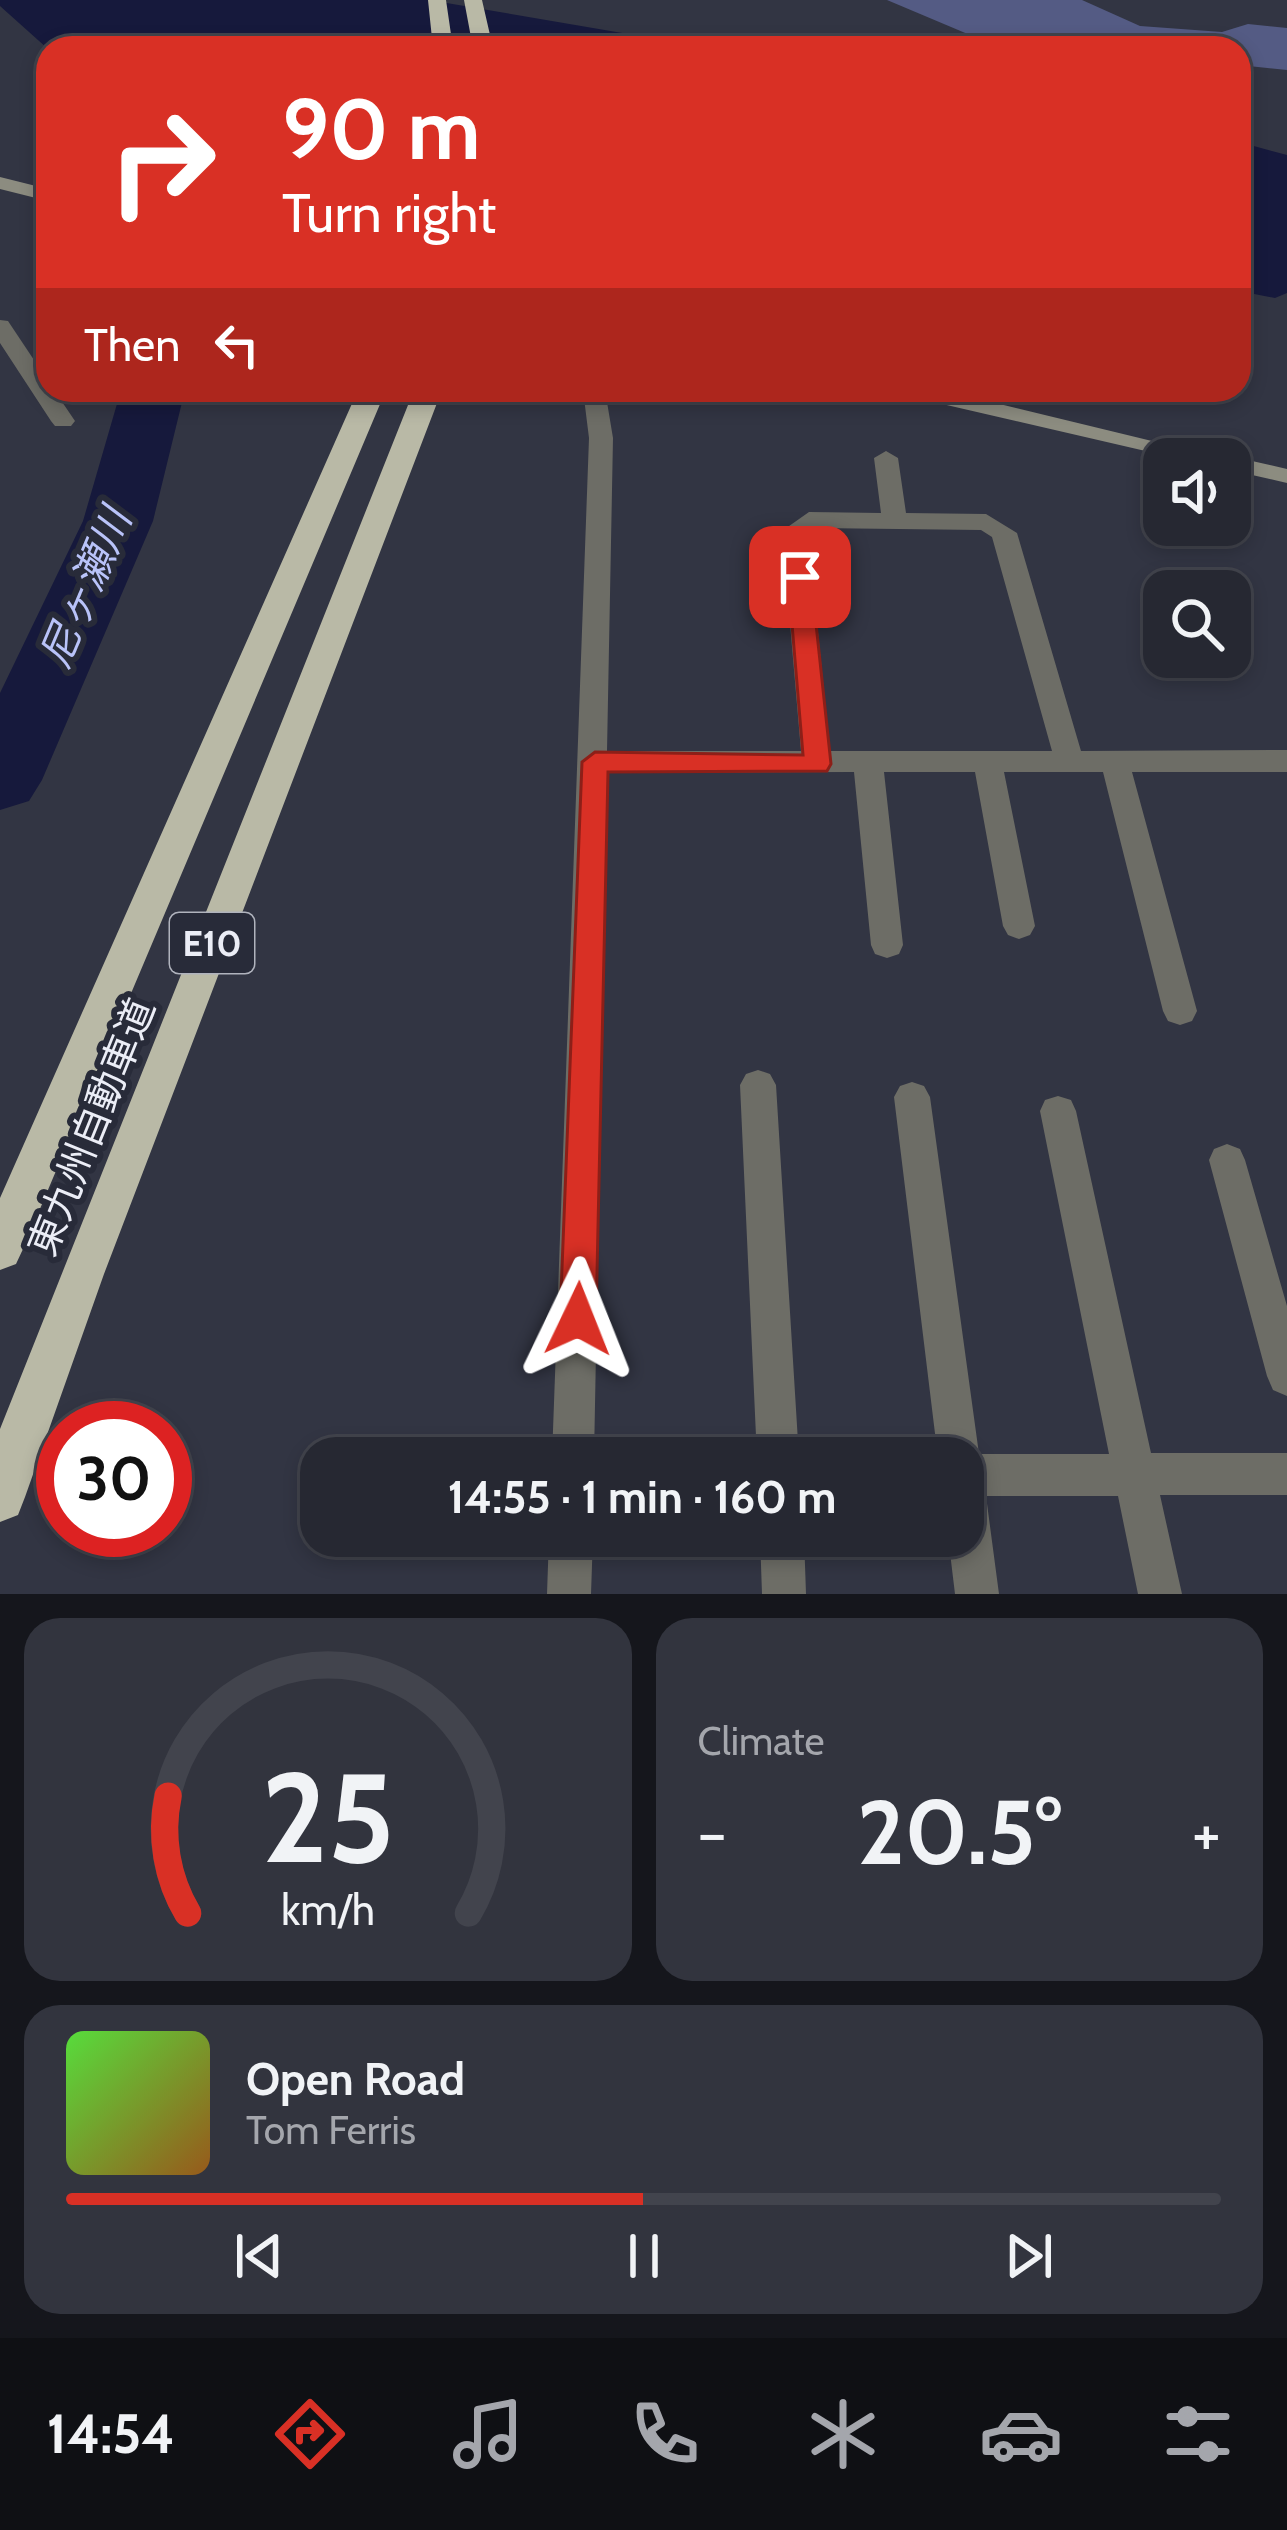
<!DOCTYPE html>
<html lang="en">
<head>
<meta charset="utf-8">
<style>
  :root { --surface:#262832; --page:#32343e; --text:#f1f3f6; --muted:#a4a6ac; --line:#42444d; --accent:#d93025 }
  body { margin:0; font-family:Cabin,"Noto Sans JP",sans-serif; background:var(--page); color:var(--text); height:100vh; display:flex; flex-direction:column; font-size:45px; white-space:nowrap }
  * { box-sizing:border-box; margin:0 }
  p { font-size:39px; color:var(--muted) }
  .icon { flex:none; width:66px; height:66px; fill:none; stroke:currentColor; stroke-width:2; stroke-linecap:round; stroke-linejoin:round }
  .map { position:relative; height:1594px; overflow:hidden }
  .details { display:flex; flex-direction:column; gap:24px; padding:24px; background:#15161c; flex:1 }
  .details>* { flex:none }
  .banner { position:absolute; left:36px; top:36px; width:1215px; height:366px; border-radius:36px; box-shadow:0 6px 18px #0003,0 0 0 3px var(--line); background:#d93025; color:#fff; overflow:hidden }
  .fabs { position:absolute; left:1143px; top:438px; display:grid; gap:24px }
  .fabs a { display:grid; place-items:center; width:108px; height:108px; border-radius:24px; background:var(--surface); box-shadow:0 6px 18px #0003,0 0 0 3px var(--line); font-size:60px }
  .speed { position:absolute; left:36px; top:1401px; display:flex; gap:24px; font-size:60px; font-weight:700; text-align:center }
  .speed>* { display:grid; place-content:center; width:156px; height:156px; border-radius:50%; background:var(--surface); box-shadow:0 6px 18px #0003,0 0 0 3px var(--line); line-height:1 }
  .speed .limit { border:18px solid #d22; background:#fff; color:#111 }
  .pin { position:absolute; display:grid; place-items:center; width:102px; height:102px; color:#fff; margin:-51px; border-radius:24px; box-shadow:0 6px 18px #0006 }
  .me { position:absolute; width:132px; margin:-66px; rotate:2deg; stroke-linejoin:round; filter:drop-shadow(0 0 9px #0008) }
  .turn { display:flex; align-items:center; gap:42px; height:252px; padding:0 48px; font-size:54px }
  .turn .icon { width:156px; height:156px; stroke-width:2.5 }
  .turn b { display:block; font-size:84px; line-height:102px }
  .then { display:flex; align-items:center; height:114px; padding:0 48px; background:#0003; gap:24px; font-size:45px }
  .big { font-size:90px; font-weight:700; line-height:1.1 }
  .details .widget { flex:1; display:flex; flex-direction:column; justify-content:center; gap:18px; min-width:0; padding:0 42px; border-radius:36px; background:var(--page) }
  .details .dial { align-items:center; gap:0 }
  .dial svg { height:312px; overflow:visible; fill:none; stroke:var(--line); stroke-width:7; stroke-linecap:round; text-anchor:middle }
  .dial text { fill:var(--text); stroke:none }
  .song { display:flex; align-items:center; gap:36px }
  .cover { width:144px; height:144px; border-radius:18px; background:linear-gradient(135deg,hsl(110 70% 55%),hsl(30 70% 35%)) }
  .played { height:12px; border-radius:6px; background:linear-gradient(90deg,var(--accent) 50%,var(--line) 50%) }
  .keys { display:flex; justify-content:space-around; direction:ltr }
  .heat { display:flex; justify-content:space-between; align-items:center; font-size:66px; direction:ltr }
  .details .tiles { flex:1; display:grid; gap:24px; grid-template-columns:1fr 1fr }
  .widget:last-child { grid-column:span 2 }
  .trip { position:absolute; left:300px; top:1437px; width:684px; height:120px; border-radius:36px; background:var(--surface); box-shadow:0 6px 18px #0003,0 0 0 3px var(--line); font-weight:700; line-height:120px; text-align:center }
  .tabs { display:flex; height:192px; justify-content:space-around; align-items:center; background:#0f1014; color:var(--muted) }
  .tabs .icon { width:84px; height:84px }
  .tabs .active { color:var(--accent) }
  .tabs b { font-size:54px; color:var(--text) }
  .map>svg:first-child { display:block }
</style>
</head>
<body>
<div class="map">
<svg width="1287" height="1594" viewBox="0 0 1287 1594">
  <rect width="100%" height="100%" fill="#323543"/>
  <path fill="#545b84" d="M 887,0 L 1082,0 L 1140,26 L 1222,32 L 1248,24 L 1287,28 L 1287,70 L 1239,65 L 1239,48 L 989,43 Z"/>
  <path fill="#16193c" d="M 0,0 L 429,0 L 710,48 L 48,49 L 0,6 Z
    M 1239,142 L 1287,155 L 1287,293 L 1275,298 L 1239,291 Z"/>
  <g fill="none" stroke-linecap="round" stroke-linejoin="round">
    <path fill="#16193c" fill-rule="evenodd" d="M 121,390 L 185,390 L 153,521 L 42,780 L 29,801 L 0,810 L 0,693 L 83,521 Z"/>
    <path fill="#6d6d66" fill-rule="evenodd" d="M 0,320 L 8,321 L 48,381 L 48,390 L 54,390 L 75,421 L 71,426 L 55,426 L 51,421 L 0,343 Z
      M 583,390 L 605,390 L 613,438 L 607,751 L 801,751 L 782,531 L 809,512 L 881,513 L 874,458 L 886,451 L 898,458 L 906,513 L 986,514 L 1017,533 L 1081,751 L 1287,750 L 1287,772 L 1132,772 L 1197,1011 L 1192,1021 L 1180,1025 L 1168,1021 L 1163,1011 L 1103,772 L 1004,772 L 1035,926 L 1030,935 L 1019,939 L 1008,935 L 1003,926 L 975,772 L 884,772 L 903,945 L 899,954 L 887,958 L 875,954 L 871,945 L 854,772 L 607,773 L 594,1458 L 552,1458 L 589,438 ZM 815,528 L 981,530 L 992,537 L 1052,751 L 830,751 L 808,533 Z
      M 758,1070 L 770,1074 L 776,1085 L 799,1458 L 757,1458 L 740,1085 L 746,1074 Z
      M 912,1082 L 924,1086 L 930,1097 L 979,1454 L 1109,1454 L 1040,1111 L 1045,1100 L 1058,1096 L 1071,1100 L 1076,1111 L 1151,1453 L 1287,1453 L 1287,1495 L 1160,1495 L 1182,1594 L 1138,1594 L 1118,1496 L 986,1496 L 999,1594 L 955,1594 L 948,1536 L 963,1536 L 963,1458 L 938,1458 L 894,1097 L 900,1086 Z
      M 1227,1144 L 1240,1149 L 1245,1160 L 1287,1306 L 1287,1396 L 1273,1390 L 1267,1376 L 1209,1160 L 1214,1149 Z
      M 549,1536 L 593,1536 L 591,1594 L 547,1594 Z
      M 760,1536 L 804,1536 L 806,1594 L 762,1594 Z"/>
    <path fill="#8c8c80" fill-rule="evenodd" d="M 0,177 L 48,189 L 48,201 L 0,189 Z
      M 901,390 L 942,390 L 1222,458 L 1230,456 L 1287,469 L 1287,483 L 1230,470 L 1230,459 L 1180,459 L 912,397 Z"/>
    <path fill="#b9b9a6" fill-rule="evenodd" d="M 428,0 L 446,0 L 453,48 L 433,48 Z
      M 464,0 L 482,0 L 493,48 L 473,48 Z
      M 358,390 L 386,390 L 23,1249 L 16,1264 L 0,1270 L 0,1198 Z
      M 414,390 L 442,390 L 104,1274 L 25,1497 L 18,1515 L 0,1522 L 0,1429 Z"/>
  </g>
  <path fill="#d93025" stroke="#8d1f18" stroke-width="3" d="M 800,570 L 811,577 L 831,764 L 827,771 L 608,772 L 596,1319 L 590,1331 L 578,1336 L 565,1331 L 560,1319 L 582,762 L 595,752 L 803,755 L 788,577 Z"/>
  <g text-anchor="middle" stroke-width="12" stroke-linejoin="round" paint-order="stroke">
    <rect fill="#282b39" stroke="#b0b3bd" stroke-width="3" x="170" y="913" width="84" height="60" rx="9"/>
    <g font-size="36" font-weight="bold" fill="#ebedf6">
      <text x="212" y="956">E10</text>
    </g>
    <g font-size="39" fill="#ebedf6" stroke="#282b39">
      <text transform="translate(91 1127) rotate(-68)" y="14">東九州自動車道</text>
    </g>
    <g font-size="42" font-style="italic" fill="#b9c3f9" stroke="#282b39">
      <text transform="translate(85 588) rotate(-67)" y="15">尼ヶ瀬川</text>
    </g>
  </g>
</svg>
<div class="fabs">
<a><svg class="icon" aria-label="sound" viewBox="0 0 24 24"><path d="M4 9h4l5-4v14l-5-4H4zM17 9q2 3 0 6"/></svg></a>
<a><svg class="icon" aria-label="search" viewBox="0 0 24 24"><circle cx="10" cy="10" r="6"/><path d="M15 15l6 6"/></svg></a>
</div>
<div class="speed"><div class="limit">30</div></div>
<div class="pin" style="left:800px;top:577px;background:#d93025"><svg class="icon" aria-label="arrive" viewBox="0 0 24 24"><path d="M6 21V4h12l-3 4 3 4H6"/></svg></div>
<svg class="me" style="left:578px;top:1319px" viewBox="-20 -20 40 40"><path d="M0-17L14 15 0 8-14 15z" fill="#d93025" stroke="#fff" stroke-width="4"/></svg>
<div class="trip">14:55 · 1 min · 160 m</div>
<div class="banner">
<div class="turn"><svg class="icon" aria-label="right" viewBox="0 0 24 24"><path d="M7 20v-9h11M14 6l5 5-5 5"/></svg><div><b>90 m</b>Turn right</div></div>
<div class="then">Then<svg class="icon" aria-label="left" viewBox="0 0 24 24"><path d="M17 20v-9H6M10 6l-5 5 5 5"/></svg></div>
</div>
</div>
<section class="details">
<div class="tiles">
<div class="widget dial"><svg viewBox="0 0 100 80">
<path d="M14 69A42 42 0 1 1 86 69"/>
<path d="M14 69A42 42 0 0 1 9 39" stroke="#d93025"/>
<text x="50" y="56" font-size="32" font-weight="700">25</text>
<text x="50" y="72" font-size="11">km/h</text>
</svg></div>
<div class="widget"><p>Climate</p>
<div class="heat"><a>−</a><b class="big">20.5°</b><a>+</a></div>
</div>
<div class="widget">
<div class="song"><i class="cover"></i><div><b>Open Road</b><p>Tom Ferris</p></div></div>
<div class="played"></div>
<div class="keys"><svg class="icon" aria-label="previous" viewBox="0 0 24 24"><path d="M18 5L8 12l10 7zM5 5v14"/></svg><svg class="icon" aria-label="pause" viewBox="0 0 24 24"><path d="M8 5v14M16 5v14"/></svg><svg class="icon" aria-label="next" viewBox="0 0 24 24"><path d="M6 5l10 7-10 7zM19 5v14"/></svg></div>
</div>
</div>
</section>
<nav class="tabs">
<b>14:54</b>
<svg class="icon active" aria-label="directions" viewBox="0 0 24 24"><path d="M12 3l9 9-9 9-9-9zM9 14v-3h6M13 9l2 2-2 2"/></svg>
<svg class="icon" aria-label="music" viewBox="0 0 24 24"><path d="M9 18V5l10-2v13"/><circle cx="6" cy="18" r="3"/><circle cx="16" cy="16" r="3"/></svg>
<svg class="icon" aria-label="phone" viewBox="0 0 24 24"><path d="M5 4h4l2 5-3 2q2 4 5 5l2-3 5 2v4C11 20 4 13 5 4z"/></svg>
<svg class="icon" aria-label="climate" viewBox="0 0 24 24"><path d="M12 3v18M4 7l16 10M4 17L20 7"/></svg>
<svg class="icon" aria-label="car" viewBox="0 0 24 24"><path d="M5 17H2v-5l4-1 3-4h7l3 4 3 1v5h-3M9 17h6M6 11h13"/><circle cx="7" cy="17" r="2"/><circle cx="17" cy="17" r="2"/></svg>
<svg class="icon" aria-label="filters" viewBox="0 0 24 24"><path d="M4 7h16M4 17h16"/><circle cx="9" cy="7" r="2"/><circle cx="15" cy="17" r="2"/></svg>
</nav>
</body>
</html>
